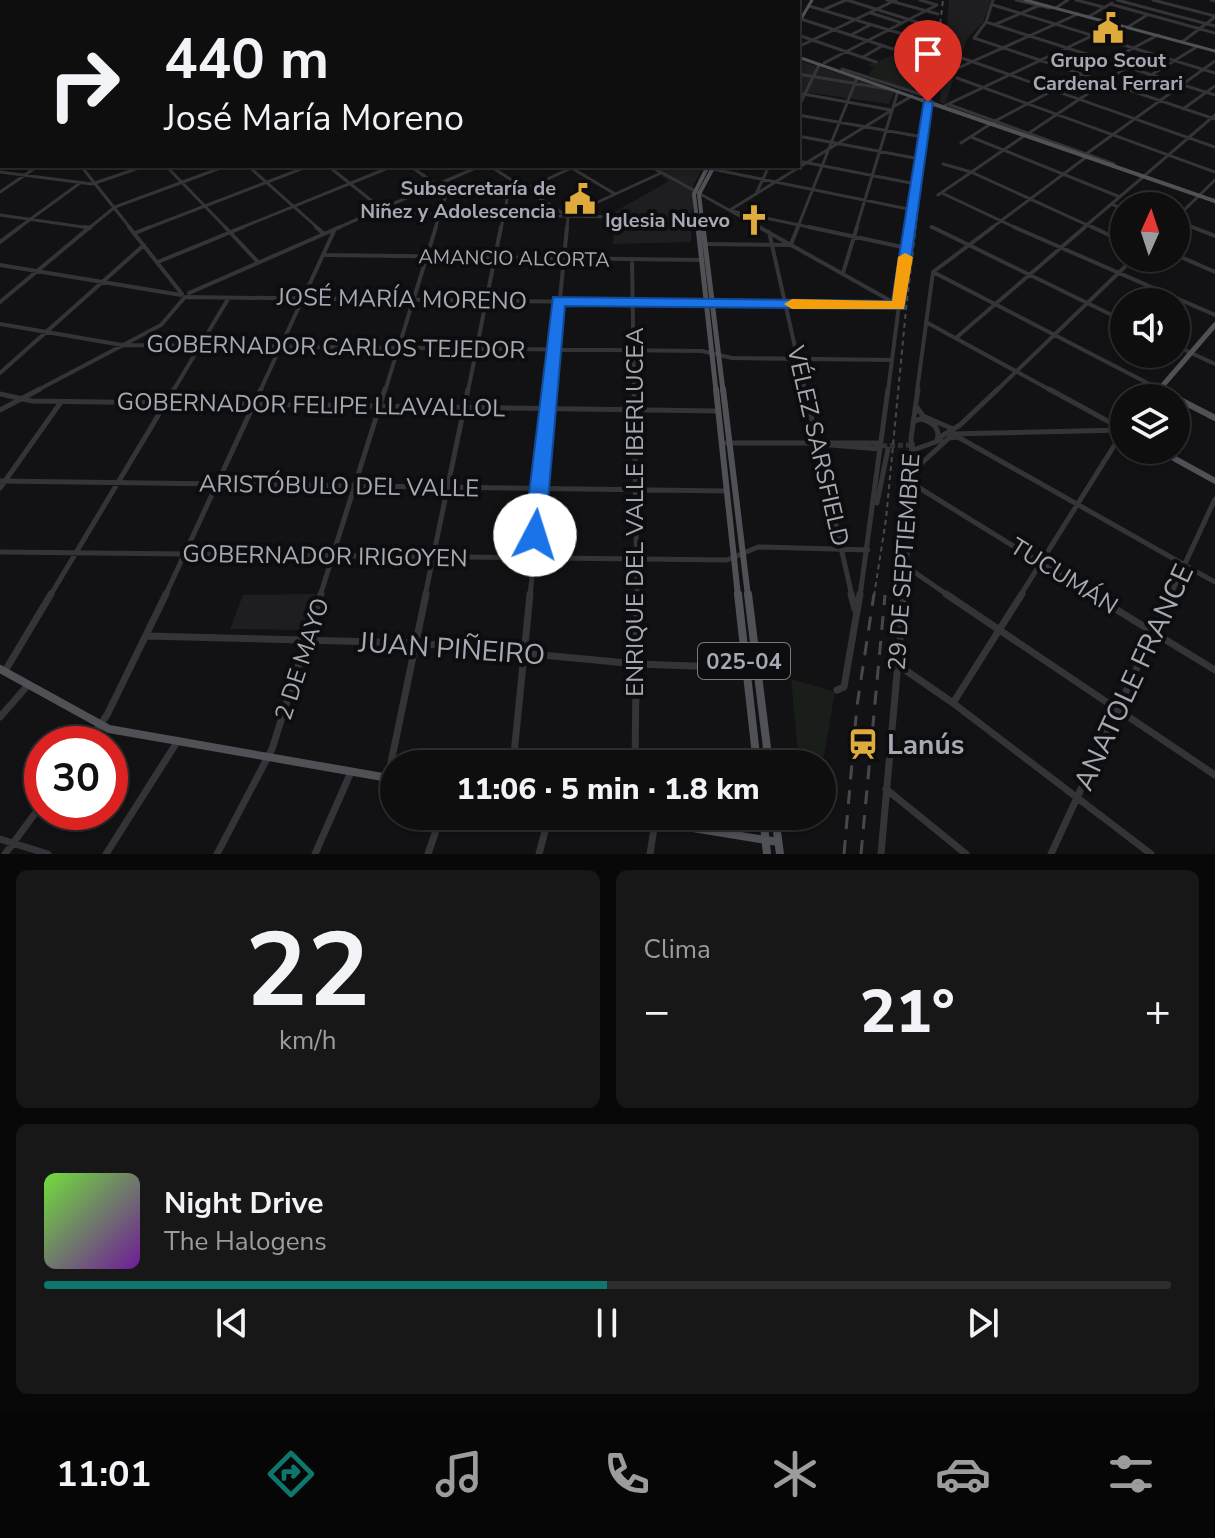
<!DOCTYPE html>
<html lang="es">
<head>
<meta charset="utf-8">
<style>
  :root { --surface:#0e0e0f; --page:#171718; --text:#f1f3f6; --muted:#9b9c9e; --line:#2e2e2f; --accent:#0f766e }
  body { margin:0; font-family:"Nunito Sans",sans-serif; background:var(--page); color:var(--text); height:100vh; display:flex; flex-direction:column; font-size:30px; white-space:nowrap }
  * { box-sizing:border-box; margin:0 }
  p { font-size:26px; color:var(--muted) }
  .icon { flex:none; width:44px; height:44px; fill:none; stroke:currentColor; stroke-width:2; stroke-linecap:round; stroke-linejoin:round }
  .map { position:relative; height:854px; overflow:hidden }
  .panel { display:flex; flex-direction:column; gap:16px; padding:16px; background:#080808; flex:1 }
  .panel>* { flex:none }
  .guide { position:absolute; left:0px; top:0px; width:800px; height:168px; box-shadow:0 2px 6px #0004,0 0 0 2px var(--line); background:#0e0e0f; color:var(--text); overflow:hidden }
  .needle { width:52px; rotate:3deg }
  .tools { position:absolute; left:1110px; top:192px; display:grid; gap:16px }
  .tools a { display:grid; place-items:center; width:80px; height:80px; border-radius:50%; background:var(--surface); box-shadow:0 2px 6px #0004,0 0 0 2px var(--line); font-size:40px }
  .speed { position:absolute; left:24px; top:726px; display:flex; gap:16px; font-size:40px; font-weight:700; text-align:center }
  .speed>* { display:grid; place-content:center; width:104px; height:104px; border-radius:50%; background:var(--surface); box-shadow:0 2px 6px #0004,0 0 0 2px var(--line); line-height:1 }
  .speed .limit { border:12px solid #d22; background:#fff; color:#111 }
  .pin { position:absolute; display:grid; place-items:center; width:68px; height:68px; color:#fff; margin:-82px -34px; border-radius:50% 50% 50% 0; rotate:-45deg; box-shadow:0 0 8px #0007 }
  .pin .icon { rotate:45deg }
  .me { position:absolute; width:88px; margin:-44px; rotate:5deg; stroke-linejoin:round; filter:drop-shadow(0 0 6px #0008) }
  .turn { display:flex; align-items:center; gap:28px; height:168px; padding:0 32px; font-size:36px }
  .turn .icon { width:104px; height:104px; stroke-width:2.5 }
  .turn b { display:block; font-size:56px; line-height:68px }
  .big { font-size:60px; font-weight:800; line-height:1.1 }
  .panel .widget { flex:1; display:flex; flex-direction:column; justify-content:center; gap:12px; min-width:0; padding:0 28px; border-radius:12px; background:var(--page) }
  .panel .dial { align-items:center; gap:0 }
  .dial b { font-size:104px; line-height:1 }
  .song { display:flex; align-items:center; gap:24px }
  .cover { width:96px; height:96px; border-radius:12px; background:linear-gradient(135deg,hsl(100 70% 55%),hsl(280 70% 35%)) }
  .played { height:8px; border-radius:4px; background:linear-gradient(90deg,var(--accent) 50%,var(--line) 50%) }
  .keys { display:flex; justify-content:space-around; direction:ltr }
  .heat { display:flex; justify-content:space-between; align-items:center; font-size:44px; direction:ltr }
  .panel .tiles { flex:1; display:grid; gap:16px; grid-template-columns:1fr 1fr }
  .widget:last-child { grid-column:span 2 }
  .trip { position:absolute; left:380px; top:750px; width:456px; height:80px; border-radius:40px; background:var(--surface); box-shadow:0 2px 6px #0004,0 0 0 2px var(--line); font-weight:800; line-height:80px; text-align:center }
  .dock { display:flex; height:128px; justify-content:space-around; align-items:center; background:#060606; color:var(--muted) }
  .dock .icon { width:56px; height:56px }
  .dock .active { color:var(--accent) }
  .dock b { font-size:36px; color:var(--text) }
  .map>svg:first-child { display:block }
</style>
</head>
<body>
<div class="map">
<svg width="1215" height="854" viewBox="0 0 1215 854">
  <rect width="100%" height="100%" fill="#121214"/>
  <path fill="#1e1e20" d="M 949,0 L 990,0 L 990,4 L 983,22 L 967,39 L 945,104 L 940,102 Z
    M 798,60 L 895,92 L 889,104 L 798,91 Z
    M 647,166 L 704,166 L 694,184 L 691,242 L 613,244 L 616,211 L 669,181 Z
    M 316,594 L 304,630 L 230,629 L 243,595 Z"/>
  <path fill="#191e1a" d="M 937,37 L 930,97 L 868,75 L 874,68 L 868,65 Z
    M 791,679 L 835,692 L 822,766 L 799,764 Z"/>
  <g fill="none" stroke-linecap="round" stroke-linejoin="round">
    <path stroke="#2f3034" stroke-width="5" stroke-dasharray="5 3" stroke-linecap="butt" d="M 874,446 L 915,445"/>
    <path stroke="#343438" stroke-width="3" d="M 59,0 L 62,2
      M 178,0 L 182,2
      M 229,0 L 233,2
      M 281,0 L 285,2
      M 355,0 L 359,2
      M 417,0 L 421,2
      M 475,0 L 479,2
      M 571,0 L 576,2
      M 689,0 L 696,2
      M 739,0 L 745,2
      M 788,0 L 795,2
      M 847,0 L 933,27
      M 887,0 L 938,14
      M 920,0 L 937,5
      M 993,0 L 986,22 L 974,38 L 1215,119
      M 1016,0 L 1050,8
      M 1076,0 L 1103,7
      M 1117,0 L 1215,26
      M 1153,0 L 1215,16
      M 1211,0 L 1215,1
      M 30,2 L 38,0
      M 77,2 L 85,0
      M 126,2 L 133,0
      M 156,2 L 163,0
      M 201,2 L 208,0
      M 247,2 L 254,0
      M 293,2 L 300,0
      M 330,2 L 337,0
      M 453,2 L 460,0
      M 520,2 L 526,0
      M 587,2 L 594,0
      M 679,2 L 684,0
      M 1110,4 L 1215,33
      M 993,5 L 1215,73
      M 809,6 L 926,41
      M 1057,7 L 1068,0
      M 825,9 L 846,0
      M 871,13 L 902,23
      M 1088,17 L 1112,3
      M 798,18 L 893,49 L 933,27
      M 986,22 L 1215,95
      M 996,24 L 1038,6
      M 1128,27 L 1147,15
      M 798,35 L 876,62
      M 851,35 L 870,25
      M 1182,42 L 1215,17
      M 798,47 L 896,0
      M 0,51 L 2,54
      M 1122,55 L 1163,68
      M 863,57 L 882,46
      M 962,58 L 1215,147
      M 824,63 L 937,5
      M 958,68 L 1078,14
      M 842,69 L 929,97 L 909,229
      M 798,74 L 888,89
      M 957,78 L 1215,172
      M 1127,90 L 1198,46
      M 798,93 L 891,110
      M 950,105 L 1114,164
      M 893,107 L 912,96
      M 942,107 L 1117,24
      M 798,108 L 819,65
      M 1183,109 L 1215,86
      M 798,115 L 923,137
      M 1029,133 L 1126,68
      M 798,136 L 920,159
      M 971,137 L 1120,197
      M 961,143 L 995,121 L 1158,35
      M 1086,154 L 1215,61
      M 798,161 L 916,184
      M 943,164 L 971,172 L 1096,229
      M 81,166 L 131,229
      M 166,166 L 227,229
      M 248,166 L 319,229
      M 328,166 L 382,209
      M 410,166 L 437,185
      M 490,166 L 567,216
      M 650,166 L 763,229
      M 570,167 L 615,194
      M 712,169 L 913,210
      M 0,172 L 92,184 L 145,166
      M 1144,176 L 1215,115
      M 0,192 L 38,166
      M 942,193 L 1018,229
      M 756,194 L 769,166
      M 938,195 L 1024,136
      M 508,197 L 576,166
      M 1111,204 L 1124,209
      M 730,210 L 892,110
      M 732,211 L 818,229
      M 371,213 L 618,217
      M 572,214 L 661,173
      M 0,215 L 90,228
      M 1176,218 L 1215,180
      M 1176,221 L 1198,229
      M 931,227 L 936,229
      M 17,229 L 80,183
      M 88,229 L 115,207 L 226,166
      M 145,229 L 309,166
      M 238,229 L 393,166
      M 335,229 L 480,166
      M 435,229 L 450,183 L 447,180
      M 501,229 L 511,180
      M 567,229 L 568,217
      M 797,229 L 857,78
      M 856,229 L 898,91
      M 990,229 L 1085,158
      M 1082,229 L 1143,177"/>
    <path stroke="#343438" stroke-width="4" d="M 85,227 L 90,228
      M 129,227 L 182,294
      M 225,227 L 258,262
      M 316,227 L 324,234
      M 759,227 L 898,305
      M 809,227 L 907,248
      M 932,227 L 1124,321
      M 1014,227 L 1215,315
      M 1092,227 L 1124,242
      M 1192,227 L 1215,236
      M 769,232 L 805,391
      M 135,233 L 150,227
      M 0,242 L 20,227
      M 707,244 L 790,245
      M 791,244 L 798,227
      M 326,255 L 702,260
      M 1176,255 L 1215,272
      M 632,259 L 634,391
      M 158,262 L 243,227
      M 0,265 L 181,295
      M 933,272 L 1159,389
      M 933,272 L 993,227
      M 843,273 L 857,227
      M 189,293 L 340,227
      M 185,297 L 899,306
      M 0,302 L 90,227
      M 926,322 L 1052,391
      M 0,324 L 122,345 L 702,351 L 732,358 L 892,360
      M 957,337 L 1085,227
      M 1176,346 L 1215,364
      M 0,373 L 144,245
      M 36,391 L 161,325 L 185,297
      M 173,391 L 228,299
      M 260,391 L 335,229
      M 385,391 L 436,227
      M 468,391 L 501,227
      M 551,391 L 567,227
      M 888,391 L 909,227
      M 917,391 L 933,272
      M 996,391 L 1134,258"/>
    <path stroke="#343438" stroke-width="5" d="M 634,389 L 637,596
      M 805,389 L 852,596
      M 1049,389 L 1124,430
      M 0,394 L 32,401 L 718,411
      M 916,406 L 923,416 L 953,429
      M 0,410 L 40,389
      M 913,422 L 920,419 C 931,421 939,426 938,438
      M 949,434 L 1123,430
      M 937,439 L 960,425 L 998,389
      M 726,443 L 880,443
      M 819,444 L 880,449
      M 916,449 L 941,440
      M 913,471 L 949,438 L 958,437 L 1215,582
      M 0,481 L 727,491
      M 913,484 L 1094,596
      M 0,488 L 61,402
      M 877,503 L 888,449
      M 0,552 L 727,560 L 758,547 L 868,550
      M 907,567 L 949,596
      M 50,596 L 174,389
      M 165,596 L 261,389
      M 320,596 L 385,389
      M 425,596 L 468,389
      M 530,596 L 551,389
      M 860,596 L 888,389
      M 904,596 L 913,474 L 911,438 L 918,389
      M 1020,596 L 1124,430
      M 1170,596 L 1215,499"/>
    <path stroke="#343438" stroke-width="7" d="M 851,594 L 855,609
      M 946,594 L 1215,775
      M 1091,594 L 1215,670
      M 146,636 L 416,643 L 637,664 L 748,668
      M 898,665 L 953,703 L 1151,854
      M 5,671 L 51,594
      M 837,690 L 844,687 L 860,594
      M 953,703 L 1022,594
      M 0,717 L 28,685
      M 87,744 L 107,715 L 166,594
      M 513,764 L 530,594
      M 635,764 L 637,594
      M 388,777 L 426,594
      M 886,789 L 966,854
      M 0,839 L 48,854
      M 5,854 L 42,804
      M 106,854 L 177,742
      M 217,854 L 272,749 L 321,594
      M 315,854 L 351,772
      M 428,854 L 441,816
      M 539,854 L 549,816
      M 650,854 L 655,822
      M 881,854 L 904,594
      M 1051,854 L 1171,594"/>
    <path stroke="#505157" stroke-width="3" d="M 625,0 L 631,2
      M 638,0 L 643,2
      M 1025,0 L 1215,51
      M 382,2 L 389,0
      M 798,24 L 812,0
      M 798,57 L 927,102"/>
    <path stroke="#505157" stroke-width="4" d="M 922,100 L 1215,201
      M 698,229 L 694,194 L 708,166
      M 703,229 L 699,194 L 714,166"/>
    <path stroke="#505157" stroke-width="5" d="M 698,227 L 716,391
      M 703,227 L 723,391
      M 1159,389 L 1163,391
      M 1158,391 L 1215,325"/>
    <path stroke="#505157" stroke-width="6" d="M 716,389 L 738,596
      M 723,389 L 748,596
      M 1159,389 L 1215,418
      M 1152,398 L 1160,389
      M 1159,450 L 1215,481"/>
    <path stroke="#505157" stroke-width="8" d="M 738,594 L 757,764
      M 748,594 L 769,764
      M 0,669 L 109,729 L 394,779
      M 620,816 L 778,842
      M 763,816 L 767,854
      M 775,816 L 780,854"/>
    <path stroke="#47484d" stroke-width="2" stroke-dasharray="5 4" stroke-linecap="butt" d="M 874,596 L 886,519 L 906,309 L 943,0"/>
    <path stroke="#47484d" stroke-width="3" stroke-dasharray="14 11" stroke-linecap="butt" d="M 844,854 L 857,706 L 874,594
      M 861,854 L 885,595"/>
  </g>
  <path fill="#1a73e8" stroke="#114b97" stroke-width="2" d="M 924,100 L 933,102 L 904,309 L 565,306 L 545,535 L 542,541 L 535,544 L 528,541 L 524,535 L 553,297 L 892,301 Z"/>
  <path fill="#f59e0b" d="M 905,253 L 913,257 L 904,309 L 792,309 L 784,304 L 792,299 L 892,301 L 898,257 Z"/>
  <defs>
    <symbol id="civic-bare" viewBox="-9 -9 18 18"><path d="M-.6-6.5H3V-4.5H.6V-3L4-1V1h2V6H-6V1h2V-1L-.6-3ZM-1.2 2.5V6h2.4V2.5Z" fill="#e0ab3d" stroke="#0d0d0f" stroke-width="2.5" paint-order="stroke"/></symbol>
    <symbol id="church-bare" viewBox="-9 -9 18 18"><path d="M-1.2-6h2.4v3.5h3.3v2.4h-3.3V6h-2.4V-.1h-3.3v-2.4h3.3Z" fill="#e0ab3d" stroke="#0d0d0f" stroke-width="2.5" paint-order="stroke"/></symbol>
    <symbol id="station-bare" viewBox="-9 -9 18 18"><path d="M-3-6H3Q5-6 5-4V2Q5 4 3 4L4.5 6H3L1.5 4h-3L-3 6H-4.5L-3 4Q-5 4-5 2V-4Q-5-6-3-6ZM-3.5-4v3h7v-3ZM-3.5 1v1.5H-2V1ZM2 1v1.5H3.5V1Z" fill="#e0ab3d" stroke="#0d0d0f" stroke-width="2.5" paint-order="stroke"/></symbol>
  </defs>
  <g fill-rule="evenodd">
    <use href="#civic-bare" x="1086" y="6" width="44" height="44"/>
    <use href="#civic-bare" x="558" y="177" width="44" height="44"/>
    <use href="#church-bare" x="732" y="198" width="44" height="44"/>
    <use href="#station-bare" x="841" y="722" width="44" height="44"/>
  </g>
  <g text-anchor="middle" stroke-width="8" stroke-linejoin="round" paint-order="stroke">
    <g font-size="20" font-weight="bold" fill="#a5a9b3" stroke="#0d0d0f" text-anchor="end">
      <text x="1108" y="67" text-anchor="middle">Grupo Scout<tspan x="1108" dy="23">Cardenal Ferrari</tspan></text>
      <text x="556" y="195">Subsecretaría de<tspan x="556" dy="23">Niñez y Adolescencia</tspan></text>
      <text x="730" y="227">Iglesia Nuevo</text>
    </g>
    <g font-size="20" fill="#a5a9b3" stroke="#0d0d0f">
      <text transform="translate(514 258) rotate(1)" y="7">AMANCIO ALCORTA</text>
    </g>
    <rect fill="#0d0d0f" stroke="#777a82" stroke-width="2" x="698" y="643" width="92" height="36" rx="6"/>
    <g font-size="22" font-weight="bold" fill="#a5a9b3">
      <text x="744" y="669">025-04</text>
    </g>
    <g font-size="24" fill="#a5a9b3" stroke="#0d0d0f">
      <text transform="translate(402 299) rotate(1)" y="8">JOSÉ MARÍA MORENO</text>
      <text transform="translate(336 347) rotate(1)" y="8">GOBERNADOR CARLOS TEJEDOR</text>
      <text transform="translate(311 405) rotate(1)" y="8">GOBERNADOR FELIPE LLAVALLOL</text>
      <text transform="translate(818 446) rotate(77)" y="8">VÉLEZ SARSFIELD</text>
      <text transform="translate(339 486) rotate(1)" y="8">ARISTÓBULO DEL VALLE</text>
      <text transform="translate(635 512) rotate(-90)" y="8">ENRIQUE DEL VALLE IBERLUCEA</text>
      <text transform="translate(325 556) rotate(1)" y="8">GOBERNADOR IRIGOYEN</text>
      <text transform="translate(904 562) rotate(-86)" y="8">29 DE SEPTIEMBRE</text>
      <text transform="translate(1064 576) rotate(32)" y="8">TUCUMÁN</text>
      <text transform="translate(302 659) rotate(-72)" y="8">2 DE MAYO</text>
    </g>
    <g font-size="28" fill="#a5a9b3" stroke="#0d0d0f">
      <text transform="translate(452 648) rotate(4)" y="10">JUAN PIÑEIRO</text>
      <text transform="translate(1133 677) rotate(-65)" y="10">ANATOLE FRANCE</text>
    </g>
    <g font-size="28" font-weight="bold" fill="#a5a9b3" stroke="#0d0d0f" text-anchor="start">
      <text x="887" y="754">Lanús</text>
    </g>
  </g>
</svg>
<div class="tools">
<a><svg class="needle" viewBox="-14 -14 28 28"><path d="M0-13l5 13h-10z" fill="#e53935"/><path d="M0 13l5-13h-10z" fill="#9b9c9e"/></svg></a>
<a><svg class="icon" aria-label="sound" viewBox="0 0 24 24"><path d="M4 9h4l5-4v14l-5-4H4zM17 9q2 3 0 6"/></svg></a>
<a><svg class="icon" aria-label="layers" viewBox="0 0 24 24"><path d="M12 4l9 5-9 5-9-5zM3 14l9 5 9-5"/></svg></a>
</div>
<div class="speed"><div class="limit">30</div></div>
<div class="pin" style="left:928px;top:102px;background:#d93025"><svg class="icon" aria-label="arrive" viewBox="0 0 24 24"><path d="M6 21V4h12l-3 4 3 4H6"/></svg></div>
<svg class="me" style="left:535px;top:535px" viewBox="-20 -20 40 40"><circle r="19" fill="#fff"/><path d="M0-13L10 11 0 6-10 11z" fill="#1a73e8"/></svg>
<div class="trip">11:06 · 5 min · 1.8 km</div>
<div class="guide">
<div class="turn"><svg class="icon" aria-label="right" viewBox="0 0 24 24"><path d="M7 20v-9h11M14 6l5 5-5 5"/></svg><div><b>440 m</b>José María Moreno</div></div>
</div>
</div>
<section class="panel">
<div class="tiles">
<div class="widget dial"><b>22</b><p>km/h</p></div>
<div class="widget"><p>Clima</p>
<div class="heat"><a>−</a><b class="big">21°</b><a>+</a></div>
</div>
<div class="widget">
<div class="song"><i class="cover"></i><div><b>Night Drive</b><p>The Halogens</p></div></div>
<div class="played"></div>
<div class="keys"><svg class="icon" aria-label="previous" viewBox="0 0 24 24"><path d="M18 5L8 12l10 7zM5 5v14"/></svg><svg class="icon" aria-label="pause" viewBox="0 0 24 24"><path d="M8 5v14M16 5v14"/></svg><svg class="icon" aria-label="next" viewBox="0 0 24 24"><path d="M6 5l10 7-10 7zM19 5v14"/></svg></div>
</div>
</div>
</section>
<nav class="dock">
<b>11:01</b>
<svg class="icon active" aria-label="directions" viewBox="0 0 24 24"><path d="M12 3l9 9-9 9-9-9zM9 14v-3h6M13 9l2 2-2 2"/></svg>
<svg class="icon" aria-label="music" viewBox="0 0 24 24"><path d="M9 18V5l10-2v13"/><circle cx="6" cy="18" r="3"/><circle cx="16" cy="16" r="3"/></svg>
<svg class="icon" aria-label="phone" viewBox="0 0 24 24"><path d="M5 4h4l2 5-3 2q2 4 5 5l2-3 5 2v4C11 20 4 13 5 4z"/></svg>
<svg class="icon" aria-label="climate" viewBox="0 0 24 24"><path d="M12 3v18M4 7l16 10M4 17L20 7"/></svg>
<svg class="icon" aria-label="car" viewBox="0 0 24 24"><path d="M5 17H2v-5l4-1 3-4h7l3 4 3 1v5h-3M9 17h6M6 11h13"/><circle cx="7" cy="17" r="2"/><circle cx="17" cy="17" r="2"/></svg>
<svg class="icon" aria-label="filters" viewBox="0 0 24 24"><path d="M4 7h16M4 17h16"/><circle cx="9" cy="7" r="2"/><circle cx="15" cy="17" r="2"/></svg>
</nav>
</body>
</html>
